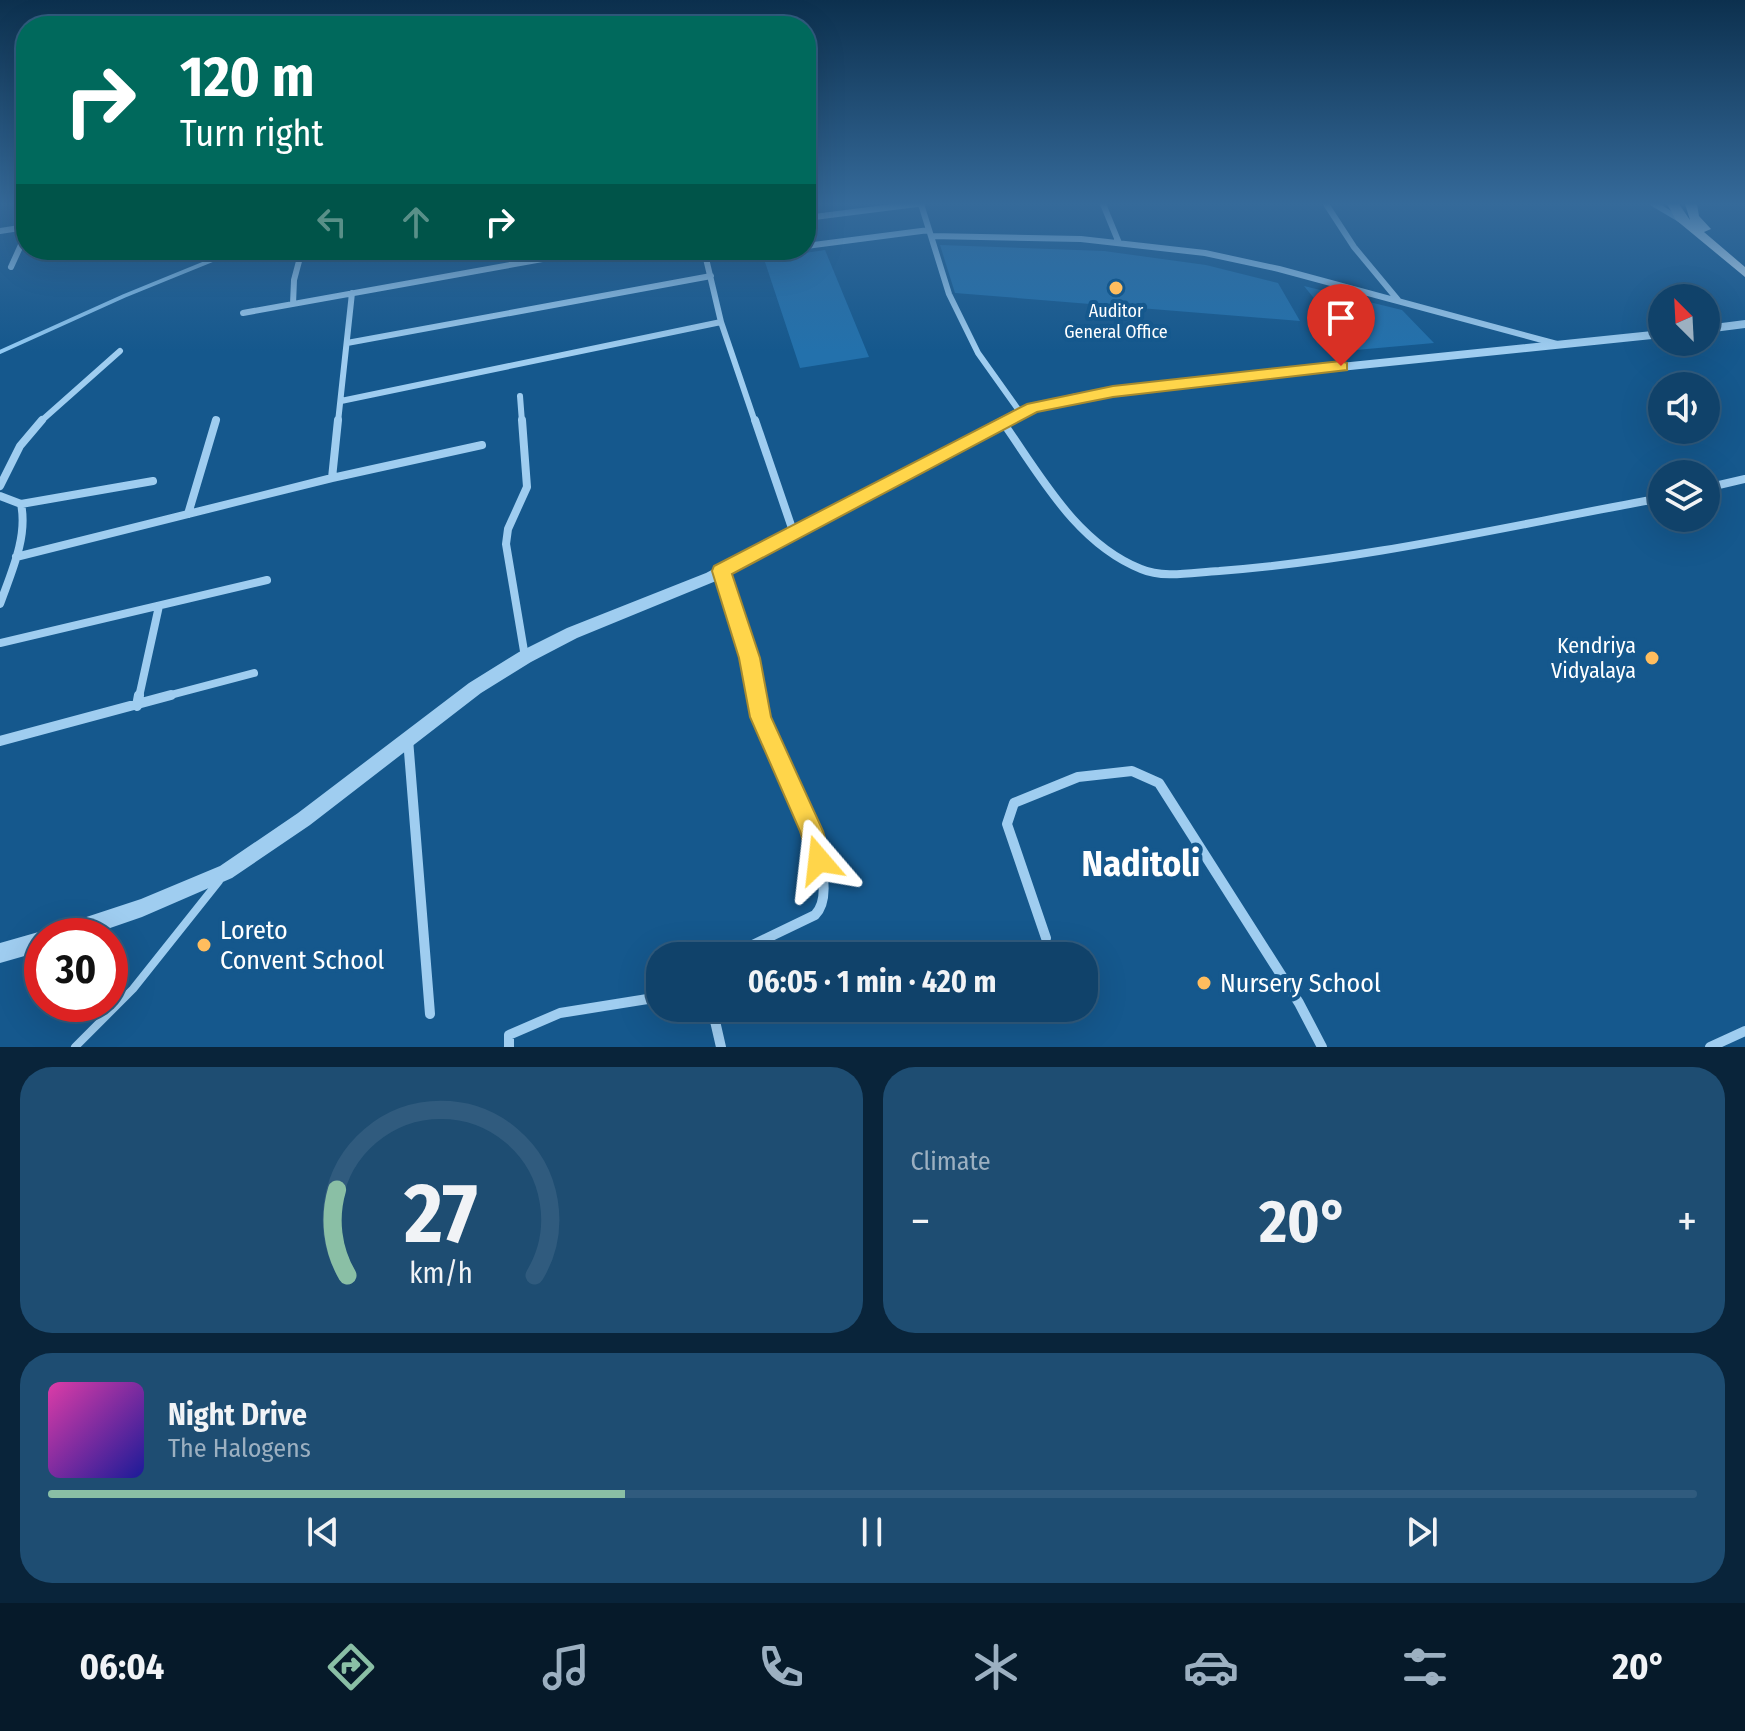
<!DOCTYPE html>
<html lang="en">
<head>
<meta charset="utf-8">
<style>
  :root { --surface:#10426a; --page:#1e4d72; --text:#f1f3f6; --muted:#9cb0c1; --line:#305b7e; --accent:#8abfa5 }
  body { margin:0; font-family:"Fira Sans Condensed",sans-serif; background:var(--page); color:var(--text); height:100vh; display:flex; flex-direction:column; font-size:30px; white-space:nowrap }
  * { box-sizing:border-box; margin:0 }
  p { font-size:26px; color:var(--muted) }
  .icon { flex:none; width:44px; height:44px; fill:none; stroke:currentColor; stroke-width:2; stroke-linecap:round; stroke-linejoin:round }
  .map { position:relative; height:1047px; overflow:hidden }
  .side { display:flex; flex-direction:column; gap:20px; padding:20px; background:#09243a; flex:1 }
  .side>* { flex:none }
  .top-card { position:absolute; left:16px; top:16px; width:800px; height:244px; border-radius:32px; box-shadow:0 8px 32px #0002,0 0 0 2px var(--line); background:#00695c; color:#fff; overflow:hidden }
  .needle { width:52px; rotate:336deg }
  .controls { position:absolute; left:1648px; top:284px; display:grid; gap:16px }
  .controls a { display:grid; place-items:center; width:72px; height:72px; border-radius:50%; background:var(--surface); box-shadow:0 8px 32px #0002,0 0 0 2px var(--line); font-size:40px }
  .speed { position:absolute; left:24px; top:918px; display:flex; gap:16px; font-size:40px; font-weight:700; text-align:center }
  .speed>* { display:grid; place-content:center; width:104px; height:104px; border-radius:50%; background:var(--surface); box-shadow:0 8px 32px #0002,0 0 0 2px var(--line); line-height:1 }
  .speed .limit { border:12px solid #d22; background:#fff; color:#111 }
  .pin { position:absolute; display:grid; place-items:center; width:68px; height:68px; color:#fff; margin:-82px -34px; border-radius:50% 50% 50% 0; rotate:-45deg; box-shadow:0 0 8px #0007 }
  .pin .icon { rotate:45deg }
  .me { position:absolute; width:88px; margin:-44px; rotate:343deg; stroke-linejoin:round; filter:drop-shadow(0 0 6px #0008) }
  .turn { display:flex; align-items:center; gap:28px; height:168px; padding:0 32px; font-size:36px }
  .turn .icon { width:104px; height:104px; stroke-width:2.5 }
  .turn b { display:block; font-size:56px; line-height:68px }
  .lanes { display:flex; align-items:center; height:76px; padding:0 32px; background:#0003; justify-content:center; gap:40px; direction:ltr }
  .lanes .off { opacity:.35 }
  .big { font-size:60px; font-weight:700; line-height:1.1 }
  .side .card { flex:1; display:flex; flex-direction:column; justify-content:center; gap:12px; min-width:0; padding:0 28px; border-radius:32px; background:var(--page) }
  .side .dial { align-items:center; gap:0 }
  .dial svg { height:208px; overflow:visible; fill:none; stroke:var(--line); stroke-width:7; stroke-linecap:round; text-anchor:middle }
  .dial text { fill:var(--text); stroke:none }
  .song { display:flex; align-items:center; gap:24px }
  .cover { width:96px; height:96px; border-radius:12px; background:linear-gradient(135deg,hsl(320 70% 55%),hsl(240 70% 35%)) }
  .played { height:8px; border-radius:4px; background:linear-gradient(90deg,var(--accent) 35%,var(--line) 35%) }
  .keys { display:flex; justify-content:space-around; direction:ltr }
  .heat { display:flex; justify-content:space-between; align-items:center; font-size:44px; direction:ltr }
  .side .tiles { flex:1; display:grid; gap:20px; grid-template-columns:1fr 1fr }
  .card:last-child { grid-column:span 2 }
  .trip { position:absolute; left:646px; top:942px; width:452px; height:80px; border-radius:32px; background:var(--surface); box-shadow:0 8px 32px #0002,0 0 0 2px var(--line); font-weight:700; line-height:80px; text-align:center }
  .menu { display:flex; height:128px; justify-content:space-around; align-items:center; background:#061a2a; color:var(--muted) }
  .menu .icon { width:56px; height:56px }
  .menu .on { color:var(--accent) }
  .menu b { font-size:36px; color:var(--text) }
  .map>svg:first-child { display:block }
</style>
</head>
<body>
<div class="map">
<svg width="1745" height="1047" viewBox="0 0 1745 1047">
  <rect width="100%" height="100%" fill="#15588d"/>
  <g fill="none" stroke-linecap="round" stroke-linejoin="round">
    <path stroke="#92caf3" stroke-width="4" d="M 0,352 L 124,296 L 237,250"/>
  </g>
  <path fill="#2371ac" d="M 940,245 L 1104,251 L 1206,265 L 1278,283 L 1300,321 L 955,293 Z
    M 825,250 L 869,357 L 800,368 L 764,259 Z
    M 1304,286 L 1402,310 L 1434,343 L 1356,350 Z"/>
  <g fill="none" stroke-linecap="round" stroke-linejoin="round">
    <path stroke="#9fcdf0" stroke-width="8" d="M 75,1047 L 133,989 L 219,881"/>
    <path stroke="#9fcdf0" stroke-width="6" d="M 921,204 L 949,294 L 978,353 L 1020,412
      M 1103,204 L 1119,243
      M 1326,204 L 1354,247 L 1398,300
      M 1654,204 L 1681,220
      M 806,218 L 917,204
      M 0,231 L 26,227
      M 931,236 L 1081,239 L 1205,253 L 1279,269 L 1557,344
      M 806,246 L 929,230
      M 704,250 L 721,322 L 755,422
      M 11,267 L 26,234
      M 293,304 L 294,280 L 302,250
      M 243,313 L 593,250
      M 347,343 L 711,276
      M 520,396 L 522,422
      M 341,401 L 721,322
      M 40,422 L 120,351
      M 338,422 L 352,293"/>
    <path stroke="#9fcdf0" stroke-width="8" d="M 522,420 L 527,487 L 508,529 L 506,544 L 525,657
      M 755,420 L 794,534
      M 1002,421 C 1040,475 1076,543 1141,569 C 1164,579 1195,572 1219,571 C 1366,560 1517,524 1662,498
      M 332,478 L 338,420
      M 0,486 L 20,446 L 42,420
      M 1706,488 L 1745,479
      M 0,496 L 21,504 C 28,537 11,573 0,604
      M 21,504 L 153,481
      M 188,514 L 216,420
      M 16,557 L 332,478 L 482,445
      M 721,571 L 747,648 L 757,697
      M 0,643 L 267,580
      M 139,697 L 159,606
      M 163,697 L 254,673"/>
    <path stroke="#9fcdf0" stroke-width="10" d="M 137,706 L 139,695
      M 408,739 L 430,1014
      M 0,741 L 171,695
      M 1046,938 L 1007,824 L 1014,803 L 1078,777 L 1132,771 L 1159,783 L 1299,1003 L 1322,1047
      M 730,956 L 815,915 C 851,879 765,741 756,695
      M 712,1008 L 721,1047
      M 509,1047 L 509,1035 L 560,1013 L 660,997
      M 1710,1047 L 1745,1031"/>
    <path fill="#9fcdf0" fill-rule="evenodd" d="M 1745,320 L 1745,328 L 1706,333 L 1706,325 Z
      M 1662,330 L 1662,338 L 1166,389 L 1072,402 L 1024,415 L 716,581 L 577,638 L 531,662 L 481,693 L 310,825 L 232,878 L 142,917 L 87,936 L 42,936 L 42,951 L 0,963 L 0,943 L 42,931 L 49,936 L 52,929 L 59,926 L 141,899 L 220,866 L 298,813 L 469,683 L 519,652 L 567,628 L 706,573 L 1016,409 L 1072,394 L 1166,381 Z"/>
    <path fill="#cde7fb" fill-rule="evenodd" d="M 1667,204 L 1679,204 L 1690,220 L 1685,204 L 1697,204 L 1699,216 L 1711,229 L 1704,232 L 1745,267 L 1745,277 L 1676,220 Z"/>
  </g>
  <linearGradient id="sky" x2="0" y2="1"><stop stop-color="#0c304e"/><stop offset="0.58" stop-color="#356a9a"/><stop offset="1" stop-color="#356a9a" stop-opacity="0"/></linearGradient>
  <rect width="1745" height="351" fill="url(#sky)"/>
  <path fill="#ffd54a" stroke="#a68a30" stroke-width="2" d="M 1341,361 L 1347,363 L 1347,370 L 1113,397 L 1037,412 L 732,574 L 760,658 L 771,717 L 823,831 L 831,860 L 828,868 L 819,872 L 811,868 L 800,831 L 750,717 L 739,658 L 712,571 L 714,566 L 1027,404 L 1113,386 Z"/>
  <g fill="#ffbd5e" stroke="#15588d" stroke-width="3">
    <circle cx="1116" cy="288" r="8"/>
    <circle cx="1652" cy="658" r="8"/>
    <circle cx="204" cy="945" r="8"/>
    <circle cx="1204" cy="983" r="8"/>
  </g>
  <g text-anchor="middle" stroke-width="8" stroke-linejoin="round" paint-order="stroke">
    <g font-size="18" fill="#fff" stroke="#15588d">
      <text x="1116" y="317">Auditor<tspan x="1116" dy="21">General Office</tspan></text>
    </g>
    <g font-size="22" fill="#fff" stroke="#15588d" text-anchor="end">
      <text x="1636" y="653">Kendriya<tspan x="1636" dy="25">Vidyalaya</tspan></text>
    </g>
    <g font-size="26" fill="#fff" stroke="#15588d" text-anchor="start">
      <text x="220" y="939">Loreto<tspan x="220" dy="30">Convent School</tspan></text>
      <text x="1220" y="992">Nursery School</text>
    </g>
    <g font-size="36" font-weight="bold" fill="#fff" stroke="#15588d">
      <text x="1141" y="876">Naditoli</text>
    </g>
  </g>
</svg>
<div class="controls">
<a><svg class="needle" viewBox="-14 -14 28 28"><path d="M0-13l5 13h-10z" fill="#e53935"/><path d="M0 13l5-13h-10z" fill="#9cb0c1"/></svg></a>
<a><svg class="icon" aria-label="sound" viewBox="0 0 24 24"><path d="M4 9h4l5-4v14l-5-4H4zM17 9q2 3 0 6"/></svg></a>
<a><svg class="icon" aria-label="layers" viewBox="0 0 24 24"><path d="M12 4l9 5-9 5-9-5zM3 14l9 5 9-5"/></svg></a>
</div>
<div class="speed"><div class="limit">30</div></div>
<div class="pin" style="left:1341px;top:366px;background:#d93025"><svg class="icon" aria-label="arrive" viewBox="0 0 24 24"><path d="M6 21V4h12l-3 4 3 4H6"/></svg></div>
<svg class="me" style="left:819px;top:860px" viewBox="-20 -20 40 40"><path d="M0-17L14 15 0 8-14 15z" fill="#ffd54a" stroke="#fff" stroke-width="4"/></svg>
<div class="trip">06:05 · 1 min · 420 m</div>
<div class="top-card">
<div class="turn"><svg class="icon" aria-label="right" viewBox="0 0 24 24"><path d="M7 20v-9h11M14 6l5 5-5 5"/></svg><div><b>120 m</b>Turn right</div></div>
<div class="lanes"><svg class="icon off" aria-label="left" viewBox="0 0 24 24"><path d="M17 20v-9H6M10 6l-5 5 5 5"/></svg><svg class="icon off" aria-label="ahead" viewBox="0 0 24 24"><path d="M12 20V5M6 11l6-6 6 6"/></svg><svg class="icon" aria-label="right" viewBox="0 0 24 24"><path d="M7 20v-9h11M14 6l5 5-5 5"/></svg></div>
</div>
</div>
<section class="side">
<div class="tiles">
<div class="card dial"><svg viewBox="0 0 100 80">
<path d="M14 69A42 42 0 1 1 86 69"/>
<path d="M14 69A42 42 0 0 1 10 36" stroke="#8abfa5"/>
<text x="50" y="56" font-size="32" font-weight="700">27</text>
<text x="50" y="72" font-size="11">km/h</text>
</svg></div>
<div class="card"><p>Climate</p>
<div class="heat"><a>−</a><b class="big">20°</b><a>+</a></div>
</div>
<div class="card">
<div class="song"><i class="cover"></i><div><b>Night Drive</b><p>The Halogens</p></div></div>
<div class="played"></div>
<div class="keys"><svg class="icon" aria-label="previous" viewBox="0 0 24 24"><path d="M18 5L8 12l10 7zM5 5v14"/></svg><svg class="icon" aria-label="pause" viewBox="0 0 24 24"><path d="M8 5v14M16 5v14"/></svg><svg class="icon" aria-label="next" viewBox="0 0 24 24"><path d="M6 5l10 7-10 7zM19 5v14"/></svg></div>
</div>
</div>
</section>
<nav class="menu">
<b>06:04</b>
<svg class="icon on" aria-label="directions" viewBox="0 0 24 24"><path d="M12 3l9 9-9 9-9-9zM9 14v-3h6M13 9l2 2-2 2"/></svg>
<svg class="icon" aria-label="music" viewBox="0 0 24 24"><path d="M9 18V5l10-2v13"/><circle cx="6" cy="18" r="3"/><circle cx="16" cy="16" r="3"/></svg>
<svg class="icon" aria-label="phone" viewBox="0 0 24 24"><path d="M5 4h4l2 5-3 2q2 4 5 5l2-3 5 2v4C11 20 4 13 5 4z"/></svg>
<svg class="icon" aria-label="climate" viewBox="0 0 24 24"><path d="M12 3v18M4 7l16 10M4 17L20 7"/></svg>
<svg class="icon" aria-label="car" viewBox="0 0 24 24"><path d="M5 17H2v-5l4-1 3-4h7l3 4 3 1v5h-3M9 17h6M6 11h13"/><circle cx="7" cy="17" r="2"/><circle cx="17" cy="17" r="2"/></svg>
<svg class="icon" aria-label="filters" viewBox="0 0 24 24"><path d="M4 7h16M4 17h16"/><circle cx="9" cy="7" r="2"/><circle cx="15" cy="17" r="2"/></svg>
<b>20°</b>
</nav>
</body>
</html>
